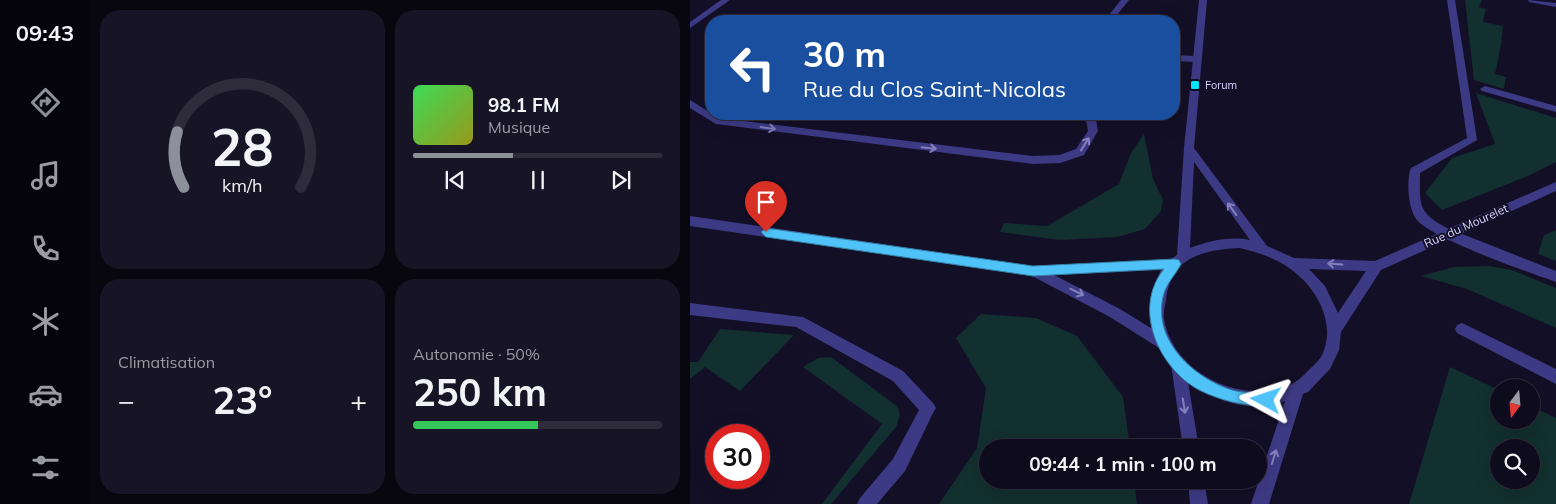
<!DOCTYPE html>
<html lang="fr">
<head>
<meta charset="utf-8">
<style>
  :root { --surface:#0e0b1c; --page:#171425; --text:#f1f3f6; --muted:#9b9ba3; --line:#2e2b3b; --accent:#8c9099 }
  body { margin:0; font-family:Mulish,sans-serif; background:var(--page); color:var(--text); height:100vh; display:flex; flex-direction:column; font-size:19px; white-space:nowrap }
  * { box-sizing:border-box; margin:0 }
  p { font-size:16px; color:var(--muted) }
  .icon { flex:none; width:28px; height:28px; fill:none; stroke:currentColor; stroke-width:2; stroke-linecap:round; stroke-linejoin:round }
  .map { position:relative; flex:1; overflow:hidden }
  .side { display:flex; flex-direction:column; gap:10px; padding:10px; background:#08060f; width:600px }
  .side>* { flex:none }
  .guide { position:absolute; left:15px; top:15px; width:475px; height:105px; border-radius:20px; box-shadow:0 5px 20px #0002,0 0 0 1px var(--line); background:#1a4fa0; color:#fff; overflow:hidden }
  .needle { width:32px; rotate:196deg }
  .tools { position:absolute; left:800px; top:379px; display:grid; gap:10px }
  .tools a { display:grid; place-items:center; width:50px; height:50px; border-radius:50%; background:var(--surface); box-shadow:0 5px 20px #0002,0 0 0 1px var(--line); font-size:25px }
  .speed { position:absolute; left:15px; top:424px; display:flex; gap:10px; font-size:25px; font-weight:700; text-align:center }
  .speed>* { display:grid; place-content:center; width:65px; height:65px; border-radius:50%; background:var(--surface); box-shadow:0 5px 20px #0002,0 0 0 1px var(--line); line-height:1 }
  .speed .limit { border:8px solid #d22; background:#fff; color:#111 }
  .pin { position:absolute; display:grid; place-items:center; width:42px; height:42px; color:#fff; margin:-51px -21px; border-radius:50% 50% 50% 0; rotate:-45deg; box-shadow:0 0 5px #0007 }
  .pin .icon { rotate:45deg }
  .me { position:absolute; width:55px; margin:-28px; rotate:275deg; stroke-linejoin:round; filter:drop-shadow(0 0 4px #0008) }
  .turn { display:flex; align-items:center; gap:18px; height:105px; padding:0 15px; font-size:22px }
  .turn .icon { width:65px; height:65px; stroke-width:2.5 }
  .turn b { display:block; font-size:35px; line-height:42px }
  .big { font-size:38px; font-weight:700; line-height:1.1 }
  .side .widget { flex:1; display:flex; flex-direction:column; justify-content:center; gap:8px; min-width:0; padding:0 18px; border-radius:20px; background:var(--page) }
  .side .dial { align-items:center; gap:0 }
  .dial svg { height:130px; overflow:visible; fill:none; stroke:var(--line); stroke-width:7; stroke-linecap:round; text-anchor:middle }
  .dial text { fill:var(--text); stroke:none }
  .song { display:flex; align-items:center; gap:15px }
  .cover { width:60px; height:60px; border-radius:8px; background:linear-gradient(135deg,hsl(130 70% 55%),hsl(60 70% 35%)) }
  .played { height:5px; border-radius:2px; background:linear-gradient(90deg,var(--accent) 40%,var(--line) 40%) }
  .keys { display:flex; justify-content:space-around; direction:ltr }
  .heat { display:flex; justify-content:space-between; align-items:center; font-size:28px; direction:ltr }
  .charge { height:8px; border-radius:4px; background:linear-gradient(90deg,#34c759 50%,var(--line) 0) }
  .side .tiles { flex:1; display:grid; gap:10px; grid-template-columns:repeat(2,1fr) }
  .trip { position:absolute; left:289px; top:439px; width:288px; height:50px; border-radius:25px; background:var(--surface); box-shadow:0 5px 20px #0002,0 0 0 1px var(--line); font-weight:700; line-height:50px; text-align:center }
  main { display:flex; flex:1; min-height:0 }
  .tabs { display:flex; flex-direction:column; width:90px; justify-content:space-around; align-items:center; background:#06040b; color:var(--muted) }
  .tabs .icon { width:35px; height:35px }
  .tabs .active { color:var(--accent) }
  .tabs b { font-size:22px; color:var(--text) }
  .map>svg:first-child { display:block }
</style>
</head>
<body>
<main>
<nav class="tabs">
<b>09:43</b>
<svg class="icon active" aria-label="directions" viewBox="0 0 24 24"><path d="M12 3l9 9-9 9-9-9zM9 14v-3h6M13 9l2 2-2 2"/></svg>
<svg class="icon" aria-label="music" viewBox="0 0 24 24"><path d="M9 18V5l10-2v13"/><circle cx="6" cy="18" r="3"/><circle cx="16" cy="16" r="3"/></svg>
<svg class="icon" aria-label="phone" viewBox="0 0 24 24"><path d="M5 4h4l2 5-3 2q2 4 5 5l2-3 5 2v4C11 20 4 13 5 4z"/></svg>
<svg class="icon" aria-label="climate" viewBox="0 0 24 24"><path d="M12 3v18M4 7l16 10M4 17L20 7"/></svg>
<svg class="icon" aria-label="car" viewBox="0 0 24 24"><path d="M5 17H2v-5l4-1 3-4h7l3 4 3 1v5h-3M9 17h6M6 11h13"/><circle cx="7" cy="17" r="2"/><circle cx="17" cy="17" r="2"/></svg>
<svg class="icon" aria-label="filters" viewBox="0 0 24 24"><path d="M4 7h16M4 17h16"/><circle cx="9" cy="7" r="2"/><circle cx="15" cy="17" r="2"/></svg>
</nav>
<section class="side">
<div class="tiles">
<div class="widget dial"><svg viewBox="0 0 100 80">
<path d="M14 69A42 42 0 1 1 86 69"/>
<path d="M14 69A42 42 0 0 1 10 35" stroke="#8c9099"/>
<text x="50" y="56" font-size="32" font-weight="700">28</text>
<text x="50" y="72" font-size="11">km/h</text>
</svg></div>
<div class="widget">
<div class="song"><i class="cover"></i><div><b>98.1 FM</b><p>Musique</p></div></div>
<div class="played"></div>
<div class="keys"><svg class="icon" aria-label="previous" viewBox="0 0 24 24"><path d="M18 5L8 12l10 7zM5 5v14"/></svg><svg class="icon" aria-label="pause" viewBox="0 0 24 24"><path d="M8 5v14M16 5v14"/></svg><svg class="icon" aria-label="next" viewBox="0 0 24 24"><path d="M6 5l10 7-10 7zM19 5v14"/></svg></div>
</div>
<div class="widget"><p>Climatisation</p>
<div class="heat"><a>−</a><b class="big">23°</b><a>+</a></div>
</div>
<div class="widget"><p>Autonomie · 50%</p><b class="big">250 km</b><div class="charge"></div></div>
</div>
</section>
<div class="map">
<svg width="866" height="504" viewBox="0 0 866 504">
  <rect width="100%" height="100%" fill="#130f26"/>
  <path fill="#12302f" fill-rule="evenodd" d="M 775,0 L 792,0 L 789,7 L 796,9 L 793,22 L 813,26 L 811,45 L 805,74 L 816,77 L 814,89 L 784,80 Z
    M 786,93 L 866,118 L 866,162 L 838,176 L 752,210 L 735,193 L 762,158 L 805,144 Z
    M 454,134 L 463,179 L 473,200 L 471,211 L 455,229 L 427,237 L 370,240 L 310,232 L 314,223 L 357,226 L 429,184 L 441,153 Z
    M 866,230 L 866,261 L 848,254 L 854,235 Z
    M 799,266 L 822,270 L 866,288 L 866,328 L 777,289 L 731,276 L 764,267 Z
    M 291,314 L 346,318 L 387,336 L 433,397 L 440,447 L 298,448 L 298,480 L 444,480 L 447,504 L 249,504 L 287,448 L 296,388 L 266,338 Z
    M 30,329 L 104,335 L 50,391 L 15,367 L 0,379 L 0,362 L 8,362 Z
    M 141,357 L 207,406 L 210,415 L 206,427 L 141,504 L 132,504 L 192,424 L 113,367 L 128,358 Z
    M 760,367 L 809,390 L 809,420 L 841,420 L 841,406 L 866,418 L 866,504 L 719,504 ZM 809,448 L 841,448 L 841,480 L 809,480 Z"/>
  <g fill="none" stroke-linecap="round" stroke-linejoin="round">
    <path fill="#3d3a85" fill-rule="evenodd" d="M 31,0 L 40,0 L 0,28 L 0,22 Z
      M 431,0 L 439,0 L 422,21 L 414,21 Z
      M 757,0 L 765,0 L 787,140 L 730,173 C 730,205 727,212 757,228 L 866,271 L 866,282 C 840,273 741,238 727,220 C 718,210 716,180 721,168 L 777,138 Z
      M 838,0 L 866,3 L 866,7 L 839,2 Z
      M 484,55 L 507,56 L 511,59 L 507,62 L 484,61 Z
      M 795,86 L 866,106 L 866,112 L 792,91 L 790,89 Z
      M 0,100 L 29,118 L 343,156 L 369,155 L 386,149 L 398,131 L 395,114 L 405,114 L 408,131 L 394,155 L 370,163 L 343,164 L 26,124 L 0,108 Z
      M 0,303 L 113,317 L 213,371 L 243,403 L 246,408 L 243,413 L 215,471 L 187,504 L 167,504 L 170,498 L 203,459 L 229,410 L 203,381 L 106,327 L 0,315 Z
      M 772,323 L 866,369 L 866,384 L 767,333 L 765,329 L 767,325 Z"/>
    <path fill="#3d3a85" fill-rule="evenodd" d="M 509,0 L 517,0 L 504,148 L 577,246 L 604,258 L 685,261 L 866,182 L 866,191 L 691,270 L 651,332 L 649,350 L 640,369 L 618,392 L 613,394 L 579,504 L 561,504 L 595,401 C 562,415 526,400 498,382 L 509,448 L 493,448 L 481,364 L 469,348 L 420,317 L 342,276 L 0,226 L 0,216 L 343,266 L 481,259 L 487,255 L 494,148 ZM 504,162 L 560,240 C 539,236 519,241 500,248 ZM 550,248 C 571,253 592,260 608,275 C 629,293 645,325 633,353 C 630,360 624,365 619,370 C 612,377 607,382 598,386 C 549,404 483,373 474,319 C 473,313 475,306 476,300 C 481,257 512,250 550,248 ZM 619,269 L 676,271 L 648,313 L 635,286 ZM 471,270 C 462,288 458,310 464,330 L 430,309 L 364,275 Z
      M 498,480 L 514,480 L 518,504 L 500,504 Z"/>
  </g>
  <defs><path id="oneway-shaft" d="M-6 0H5M1.5-3L5.5 0L1.5 3" fill="none" stroke-width="1.6" stroke-linecap="round" stroke-linejoin="round" transform="scale(1.25)"/></defs>
  <g stroke="#837fbc">
    <use href="#oneway-shaft" transform="translate(78 128) rotate(8)"/>
    <use href="#oneway-shaft" transform="translate(395 144) rotate(-58)"/>
    <use href="#oneway-shaft" transform="translate(239 148) rotate(6)"/>
    <use href="#oneway-shaft" transform="translate(542 209) rotate(-126)"/>
    <use href="#oneway-shaft" transform="translate(645 264) rotate(-176)"/>
    <use href="#oneway-shaft" transform="translate(387 292) rotate(26)"/>
    <use href="#oneway-shaft" transform="translate(494 406) rotate(81)"/>
    <use href="#oneway-shaft" transform="translate(584 457) rotate(-73)"/>
  </g>
  <path fill="#4fc3f7" stroke="#337fa1" d="M 76,228 L 343,266 L 485,259 L 489,260 L 491,264 C 485,276 476,283 473,297 C 463,341 504,378 542,390 C 552,393 565,392 576,393 L 581,395 L 583,400 L 581,405 L 576,407 C 552,405 531,401 509,390 C 468,368 442,308 474,269 L 343,276 L 76,237 L 71,232 Z"/>
  <rect fill="#00e5ff" stroke="#130f26" stroke-width="2" x="500" y="80" width="10" height="10" rx="2.5"/>
  <g text-anchor="middle" stroke-width="4" stroke-linejoin="round" paint-order="stroke">
    <g font-size="11" fill="#d9d4ff" stroke="#130f26" text-anchor="start">
      <text x="515" y="89">Forum</text>
    </g>
    <g font-size="12" fill="#d9d4ff" stroke="#130f26">
      <text transform="translate(776 226) rotate(-24)" y="4">Rue du Mourelet</text>
    </g>
  </g>
</svg>
<div class="tools">
<a><svg class="needle" viewBox="-14 -14 28 28"><path d="M0-13l5 13h-10z" fill="#e53935"/><path d="M0 13l5-13h-10z" fill="#9b9ba3"/></svg></a>
<a><svg class="icon" aria-label="search" viewBox="0 0 24 24"><circle cx="10" cy="10" r="6"/><path d="M15 15l6 6"/></svg></a>
</div>
<div class="speed"><div class="limit">30</div></div>
<div class="pin" style="left:76px;top:232px;background:#d93025"><svg class="icon" aria-label="arrive" viewBox="0 0 24 24"><path d="M6 21V4h12l-3 4 3 4H6"/></svg></div>
<svg class="me" style="left:576px;top:400px" viewBox="-20 -20 40 40"><path d="M0-17L14 15 0 8-14 15z" fill="#4fc3f7" stroke="#fff" stroke-width="4"/></svg>
<div class="trip">09:44 · 1 min · 100 m</div>
<div class="guide">
<div class="turn"><svg class="icon" aria-label="left" viewBox="0 0 24 24"><path d="M17 20v-9H6M10 6l-5 5 5 5"/></svg><div><b>30 m</b>Rue du Clos Saint-Nicolas</div></div>
</div>
</div>
</main>
</body>
</html>
